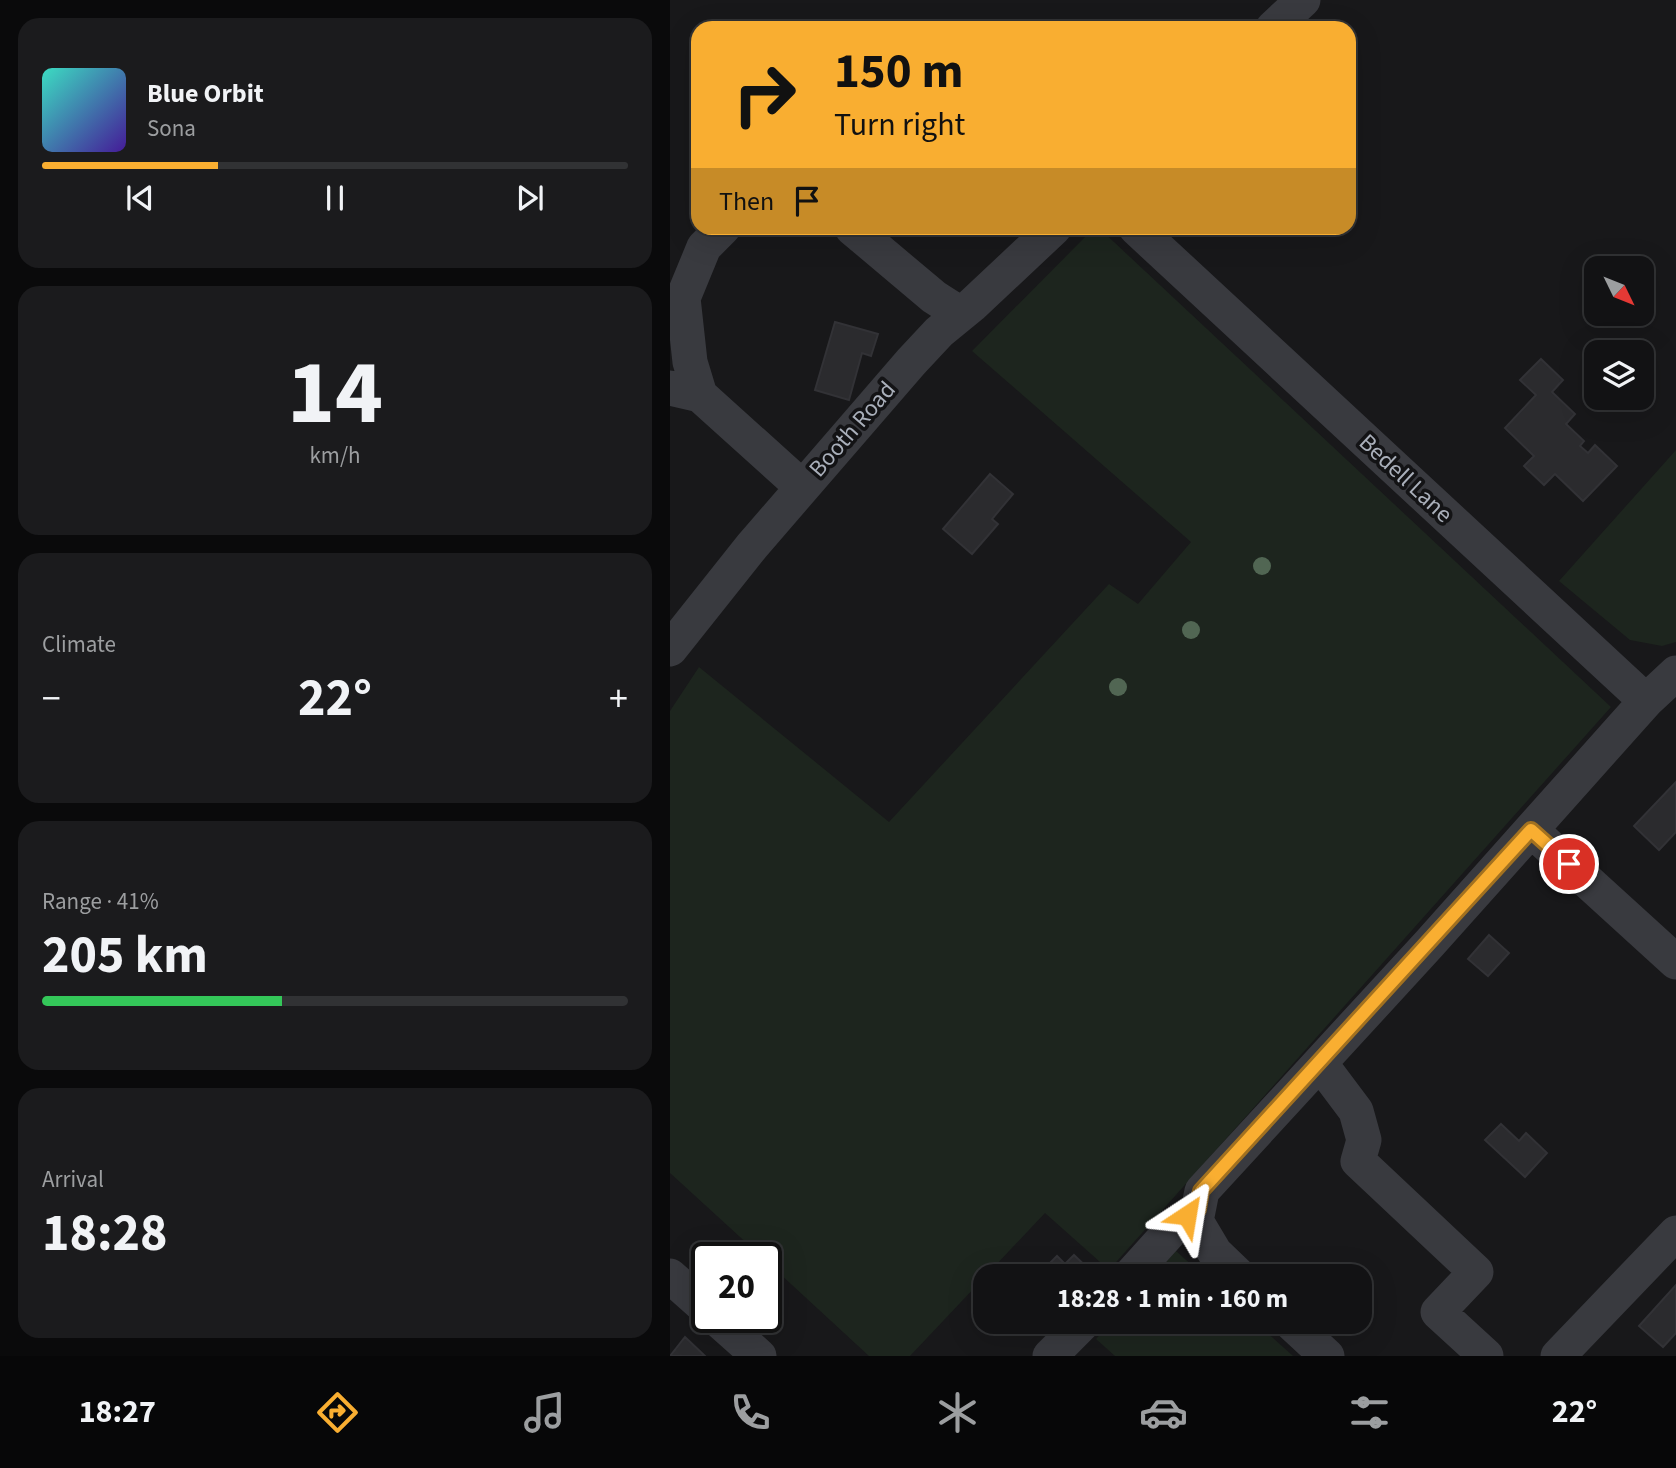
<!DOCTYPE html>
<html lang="en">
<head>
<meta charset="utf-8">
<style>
  :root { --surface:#121214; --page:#1b1b1d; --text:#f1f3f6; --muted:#9c9ea0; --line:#313234; --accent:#f9ae31 }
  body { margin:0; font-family:"Source Sans 3",sans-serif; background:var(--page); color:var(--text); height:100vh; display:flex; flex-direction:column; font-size:26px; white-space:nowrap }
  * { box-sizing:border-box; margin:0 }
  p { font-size:23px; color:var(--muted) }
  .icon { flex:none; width:38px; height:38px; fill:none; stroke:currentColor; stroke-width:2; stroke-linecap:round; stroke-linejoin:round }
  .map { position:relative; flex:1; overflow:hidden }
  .panel { display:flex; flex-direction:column; gap:18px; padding:18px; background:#0a0a0b; width:670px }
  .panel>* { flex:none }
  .banner { position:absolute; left:21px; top:21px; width:665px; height:214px; border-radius:21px; box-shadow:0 7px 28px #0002,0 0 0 2px var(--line); background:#f9ae31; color:#111; overflow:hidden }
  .needle { width:46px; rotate:133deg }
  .buttons { position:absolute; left:914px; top:256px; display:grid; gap:14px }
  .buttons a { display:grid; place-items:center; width:70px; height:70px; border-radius:14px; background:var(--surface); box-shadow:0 7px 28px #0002,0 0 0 2px var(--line); font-size:35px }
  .speed { position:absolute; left:21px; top:1242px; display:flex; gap:14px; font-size:35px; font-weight:700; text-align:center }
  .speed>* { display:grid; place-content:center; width:91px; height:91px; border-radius:50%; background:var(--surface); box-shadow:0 7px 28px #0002,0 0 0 2px var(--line); line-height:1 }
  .speed .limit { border:4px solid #111; border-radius:10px; background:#fff; color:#111 }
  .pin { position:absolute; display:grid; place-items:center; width:60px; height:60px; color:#fff; margin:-30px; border:4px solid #fff; border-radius:50%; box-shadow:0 2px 7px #0007 }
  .me { position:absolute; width:77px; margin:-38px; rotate:33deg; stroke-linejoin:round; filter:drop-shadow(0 0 5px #0008) }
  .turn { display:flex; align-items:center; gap:24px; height:147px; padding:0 28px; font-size:32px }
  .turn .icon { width:91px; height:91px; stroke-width:2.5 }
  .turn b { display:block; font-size:49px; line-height:60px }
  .then { display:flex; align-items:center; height:66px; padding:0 28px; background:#0003; gap:14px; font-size:26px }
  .big { font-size:52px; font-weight:700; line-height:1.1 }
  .panel .tile { flex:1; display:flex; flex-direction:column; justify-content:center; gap:10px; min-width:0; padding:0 24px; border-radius:21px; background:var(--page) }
  .panel .dial { align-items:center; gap:0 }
  .dial b { font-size:91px; line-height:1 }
  .song { display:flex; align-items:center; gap:21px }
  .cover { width:84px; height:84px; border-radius:10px; background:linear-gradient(135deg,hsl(170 70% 55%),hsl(260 70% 35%)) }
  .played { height:7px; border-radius:4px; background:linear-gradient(90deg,var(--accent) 30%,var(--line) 30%) }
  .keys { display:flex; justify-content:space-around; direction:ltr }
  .heat { display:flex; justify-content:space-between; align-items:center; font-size:38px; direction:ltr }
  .charge { height:10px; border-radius:5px; background:linear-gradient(90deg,#34c759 41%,var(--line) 0) }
  .trip { position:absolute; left:303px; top:1264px; width:399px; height:70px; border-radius:21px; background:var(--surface); box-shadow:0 7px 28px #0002,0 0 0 2px var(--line); font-weight:700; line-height:70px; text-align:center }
  .dock { display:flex; height:112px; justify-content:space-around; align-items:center; background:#070708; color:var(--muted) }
  .dock .icon { width:49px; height:49px }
  .dock .selected { color:var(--accent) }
  .dock b { font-size:32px; color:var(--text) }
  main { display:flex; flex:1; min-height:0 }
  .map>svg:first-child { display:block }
</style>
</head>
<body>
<main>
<section class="panel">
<div class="tile">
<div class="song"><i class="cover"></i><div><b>Blue Orbit</b><p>Sona</p></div></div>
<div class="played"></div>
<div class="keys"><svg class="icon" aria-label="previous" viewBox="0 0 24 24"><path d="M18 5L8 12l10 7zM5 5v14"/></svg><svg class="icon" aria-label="pause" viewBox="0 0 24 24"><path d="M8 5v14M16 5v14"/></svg><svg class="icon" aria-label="next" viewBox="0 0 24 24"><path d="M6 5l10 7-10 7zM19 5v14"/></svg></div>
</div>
<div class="tile dial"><b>14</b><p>km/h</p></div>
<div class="tile"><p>Climate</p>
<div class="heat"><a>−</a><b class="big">22°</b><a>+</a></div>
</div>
<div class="tile"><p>Range · 41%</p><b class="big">205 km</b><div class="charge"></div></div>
<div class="tile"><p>Arrival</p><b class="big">18:28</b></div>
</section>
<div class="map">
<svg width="1006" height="1356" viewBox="0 0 1006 1356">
  <rect width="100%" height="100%" fill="#18181a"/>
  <path fill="#1d251e" d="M 424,228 L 429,228 L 941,707 L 439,1270 L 375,1213 L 240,1356 L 199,1356 L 96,1261 L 96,1258 L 93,1258 L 0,1173 L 0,711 L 29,667 L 219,822 L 439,584 L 468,604 L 521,542 L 302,351 Z
    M 1006,450 L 1006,642 L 992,646 L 960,640 L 889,581 Z
    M 506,1251 L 534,1276 L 483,1276 Z
    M 442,1321 L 584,1321 L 623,1356 L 445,1356 L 426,1339 Z"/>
  <path fill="#2b2b2e" stroke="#323236" stroke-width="2" d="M 165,322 L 208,334 L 201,356 L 192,353 L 179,400 L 145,390 Z
    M 871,359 L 893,380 L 882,392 L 905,414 L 896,424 L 914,441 L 910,446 L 918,453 L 925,445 L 947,466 L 913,501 L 885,474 L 874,485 L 854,466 L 864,456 L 835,428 L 866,395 L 850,380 Z
    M 320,474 L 343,494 L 322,519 L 328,524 L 302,554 L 273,529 Z
    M 1006,782 L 1006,832 L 989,850 L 964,826 Z
    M 819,935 L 839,953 L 818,976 L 798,959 Z
    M 831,1124 L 849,1141 L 856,1133 L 877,1153 L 855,1177 L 815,1140 Z
    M 404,1255 L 426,1276 L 377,1276 L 372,1271 L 387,1256 L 395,1264 Z
    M 1006,1285 L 1006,1333 L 993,1347 L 969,1326 Z
    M 15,1337 L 35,1356 L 0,1356 Z"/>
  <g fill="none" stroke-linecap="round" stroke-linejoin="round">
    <path stroke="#393a3f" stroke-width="35" d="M 603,28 L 633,0
      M 182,228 L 264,297 L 289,313
      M 466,228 L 976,701
      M 0,388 L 30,395 L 132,487
      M 30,395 L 20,362 L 13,298 L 34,247 L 53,228
      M 0,649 L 82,546 L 241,362 L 269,332 L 302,305 L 384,228
      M 861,830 L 1006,962
      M 650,1063 L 686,1111 L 694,1140 L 688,1161 L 806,1272 L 768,1312 L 816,1356
      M 0,1276 L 37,1309
      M 460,1276 L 506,1225 L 528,1208
      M 569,1276 L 545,1253 L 526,1221 L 532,1191 L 759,944 L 976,701 L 1006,673
      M 46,1318 L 89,1356
      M 619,1321 L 657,1356
      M 380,1356 L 415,1321
      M 888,1356 L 1006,1233"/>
  </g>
  <g fill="#516653">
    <circle cx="592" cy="566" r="9"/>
    <circle cx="521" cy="630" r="9"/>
    <circle cx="448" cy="687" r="9"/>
  </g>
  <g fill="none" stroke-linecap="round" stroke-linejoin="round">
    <defs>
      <path id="route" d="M 517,1215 L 528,1209 L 531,1191 L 861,830 L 899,864"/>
    </defs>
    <use href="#route" stroke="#a27120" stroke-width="18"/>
    <use href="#route" stroke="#f9ae31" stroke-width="12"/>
  </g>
  <g text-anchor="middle" stroke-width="7" stroke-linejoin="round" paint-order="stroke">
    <g font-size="24" fill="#a9afba" stroke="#131315">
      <text transform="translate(182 429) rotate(-49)" y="8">Booth Road</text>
      <text transform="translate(736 478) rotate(43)" y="8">Bedell Lane</text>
    </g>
  </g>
</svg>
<div class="buttons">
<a><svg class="needle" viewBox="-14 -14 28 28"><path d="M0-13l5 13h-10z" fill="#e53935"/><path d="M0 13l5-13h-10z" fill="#9c9ea0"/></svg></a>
<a><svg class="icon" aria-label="layers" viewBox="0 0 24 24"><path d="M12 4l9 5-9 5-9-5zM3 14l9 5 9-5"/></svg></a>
</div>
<div class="speed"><div class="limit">20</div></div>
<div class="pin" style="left:899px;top:864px;background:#d93025"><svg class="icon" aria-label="arrive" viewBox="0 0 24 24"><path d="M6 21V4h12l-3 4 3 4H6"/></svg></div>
<svg class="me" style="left:517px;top:1215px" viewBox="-20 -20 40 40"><path d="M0-17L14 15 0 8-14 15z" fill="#f9ae31" stroke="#fff" stroke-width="4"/></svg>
<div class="trip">18:28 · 1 min · 160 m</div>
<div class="banner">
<div class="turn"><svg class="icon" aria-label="right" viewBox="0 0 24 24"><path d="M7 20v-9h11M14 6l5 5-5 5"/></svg><div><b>150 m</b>Turn right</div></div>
<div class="then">Then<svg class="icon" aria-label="arrive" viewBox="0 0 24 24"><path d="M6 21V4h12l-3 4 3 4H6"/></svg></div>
</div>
</div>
</main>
<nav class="dock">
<b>18:27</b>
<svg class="icon selected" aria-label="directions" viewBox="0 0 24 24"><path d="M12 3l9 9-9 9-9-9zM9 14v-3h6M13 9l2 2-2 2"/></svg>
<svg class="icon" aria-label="music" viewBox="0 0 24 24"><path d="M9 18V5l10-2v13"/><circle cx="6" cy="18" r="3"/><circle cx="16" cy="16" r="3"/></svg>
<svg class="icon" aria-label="phone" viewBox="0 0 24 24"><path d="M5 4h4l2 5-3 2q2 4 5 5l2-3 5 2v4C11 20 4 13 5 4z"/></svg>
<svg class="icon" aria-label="climate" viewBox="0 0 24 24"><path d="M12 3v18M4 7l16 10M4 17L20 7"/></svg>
<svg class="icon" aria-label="car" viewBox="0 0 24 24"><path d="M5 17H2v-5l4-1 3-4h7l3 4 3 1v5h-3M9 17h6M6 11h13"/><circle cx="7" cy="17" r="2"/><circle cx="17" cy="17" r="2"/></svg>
<svg class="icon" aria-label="filters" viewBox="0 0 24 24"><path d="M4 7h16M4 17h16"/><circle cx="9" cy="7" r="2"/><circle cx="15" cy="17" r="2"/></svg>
<b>22°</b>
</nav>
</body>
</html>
